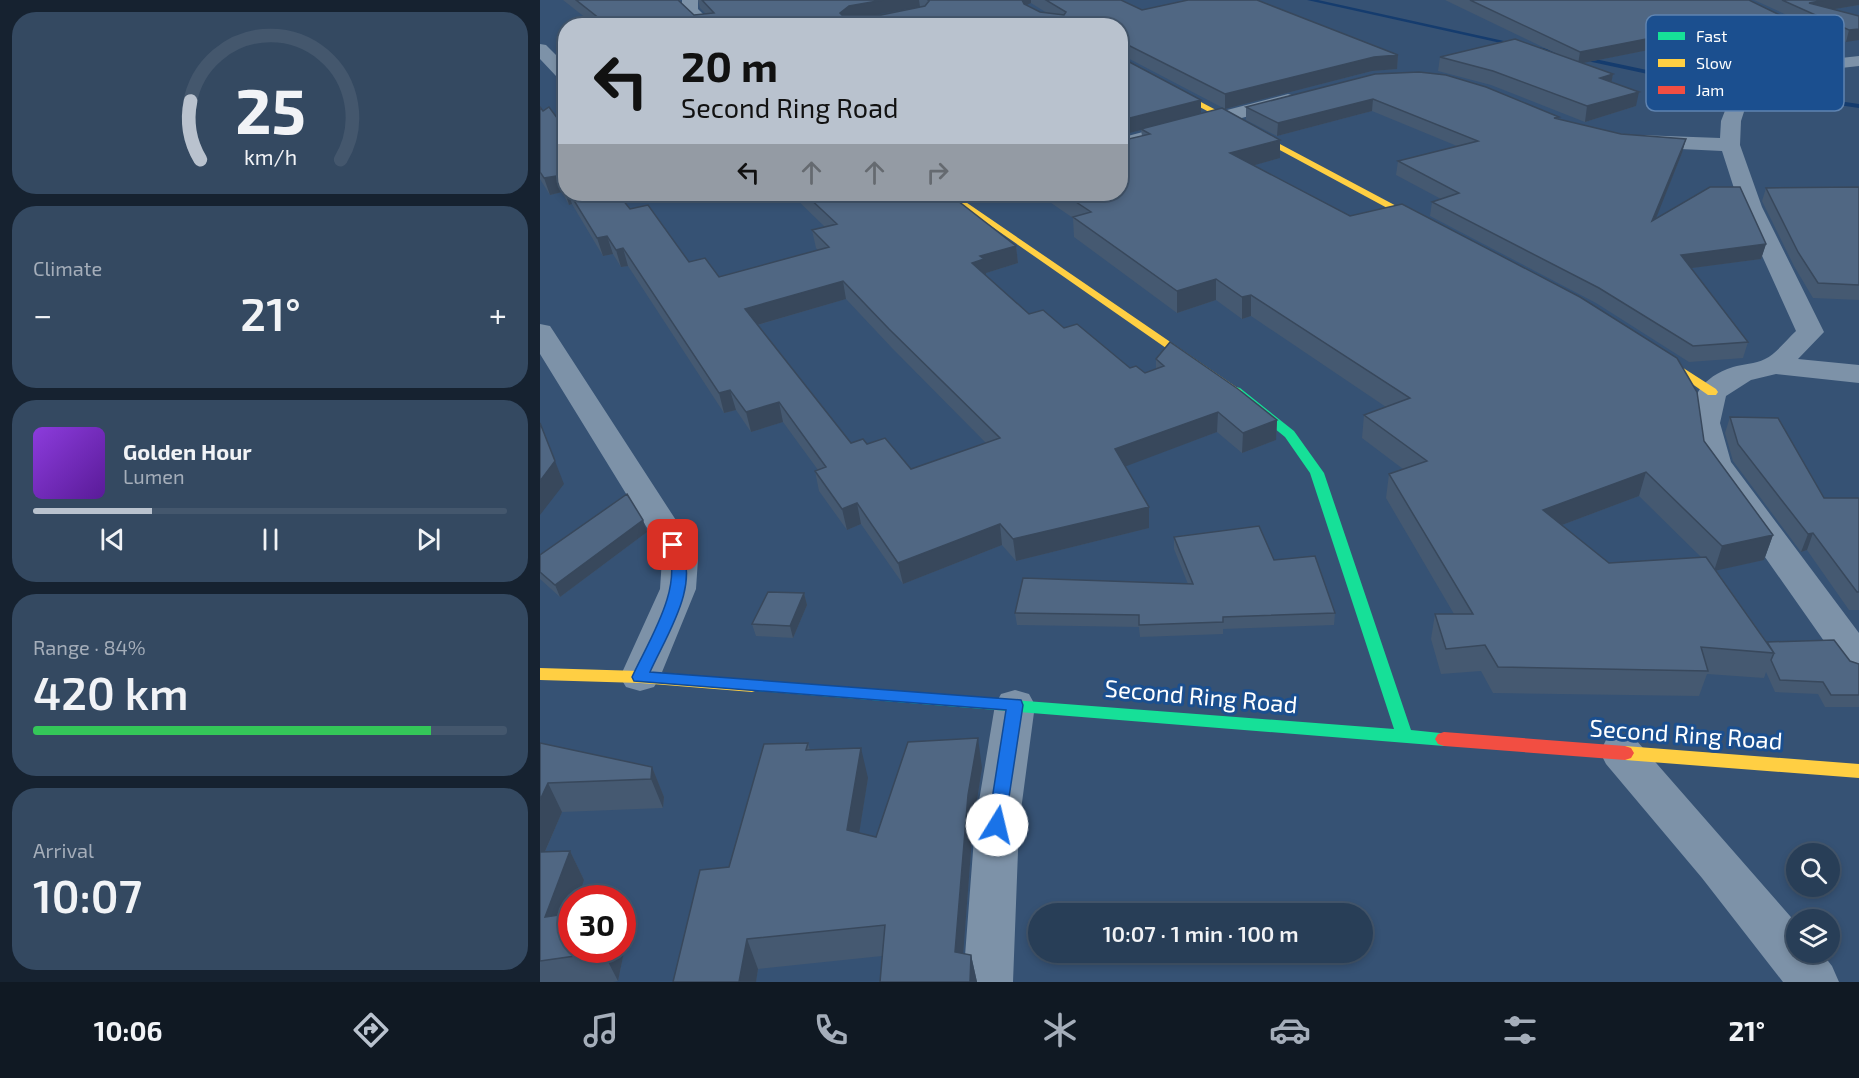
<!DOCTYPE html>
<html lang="en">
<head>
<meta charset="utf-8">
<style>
  :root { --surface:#283e57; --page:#344961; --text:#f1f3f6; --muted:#a5aeba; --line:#44576d; --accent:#b9c2ce }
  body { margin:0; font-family:"Exo 2",sans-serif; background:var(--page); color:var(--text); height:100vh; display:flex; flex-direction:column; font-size:22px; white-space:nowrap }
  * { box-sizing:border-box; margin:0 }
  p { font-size:20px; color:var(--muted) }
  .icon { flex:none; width:33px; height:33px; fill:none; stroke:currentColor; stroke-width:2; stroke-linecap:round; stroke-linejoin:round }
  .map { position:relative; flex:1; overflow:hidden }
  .panel { display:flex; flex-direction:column; gap:12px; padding:12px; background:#162230; width:540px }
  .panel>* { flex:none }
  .top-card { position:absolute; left:18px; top:18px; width:570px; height:183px; border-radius:24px; box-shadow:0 3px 9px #0003,0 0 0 2px var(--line); background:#b9c2ce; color:#111; overflow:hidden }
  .fabs { position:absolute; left:1246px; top:843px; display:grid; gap:12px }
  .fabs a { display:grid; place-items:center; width:54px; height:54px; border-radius:50%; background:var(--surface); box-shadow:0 3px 9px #0003,0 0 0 2px var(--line); font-size:30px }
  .speed { position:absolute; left:18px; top:885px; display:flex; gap:12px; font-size:30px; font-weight:700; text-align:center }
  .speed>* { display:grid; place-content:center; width:78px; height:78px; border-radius:50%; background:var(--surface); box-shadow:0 3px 9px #0003,0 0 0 2px var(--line); line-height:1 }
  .speed .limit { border:9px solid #d22; background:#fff; color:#111 }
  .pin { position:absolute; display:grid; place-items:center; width:51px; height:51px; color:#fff; margin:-26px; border-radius:12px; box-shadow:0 3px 9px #0006 }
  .me { position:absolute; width:66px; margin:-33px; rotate:9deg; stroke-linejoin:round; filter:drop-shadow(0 0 4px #0008) }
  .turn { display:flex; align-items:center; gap:21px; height:126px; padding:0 24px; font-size:27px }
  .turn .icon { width:78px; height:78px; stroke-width:2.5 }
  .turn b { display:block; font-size:42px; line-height:51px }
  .lanes { display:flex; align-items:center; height:57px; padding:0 24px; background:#0003; justify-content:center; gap:30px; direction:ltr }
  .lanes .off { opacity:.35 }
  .big { font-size:45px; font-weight:600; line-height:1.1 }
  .panel .card { flex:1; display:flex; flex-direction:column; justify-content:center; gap:9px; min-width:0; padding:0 21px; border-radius:24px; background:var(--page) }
  .panel .dial { align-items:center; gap:0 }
  .dial svg { height:156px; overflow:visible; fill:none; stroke:var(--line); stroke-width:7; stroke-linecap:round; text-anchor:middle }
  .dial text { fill:var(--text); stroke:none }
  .song { display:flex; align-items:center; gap:18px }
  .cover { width:72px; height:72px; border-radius:9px; background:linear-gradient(135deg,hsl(270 70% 55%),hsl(270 70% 35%)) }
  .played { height:6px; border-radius:3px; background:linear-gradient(90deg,var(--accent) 25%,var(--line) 25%) }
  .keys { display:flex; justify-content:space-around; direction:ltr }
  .heat { display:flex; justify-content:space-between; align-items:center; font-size:33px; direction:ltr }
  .charge { height:9px; border-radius:4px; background:linear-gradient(90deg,#34c759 84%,var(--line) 0) }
  .trip { position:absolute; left:488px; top:903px; width:345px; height:60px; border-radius:30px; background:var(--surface); box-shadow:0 3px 9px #0003,0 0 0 2px var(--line); font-weight:600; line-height:60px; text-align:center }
  .tab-bar { display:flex; height:96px; justify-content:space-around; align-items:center; background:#101923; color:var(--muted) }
  .tab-bar .icon { width:42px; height:42px }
  .tab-bar .active { color:var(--accent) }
  .tab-bar b { font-size:27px; color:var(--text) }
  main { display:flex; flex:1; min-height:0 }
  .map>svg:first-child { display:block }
</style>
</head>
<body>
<main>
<section class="panel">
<div class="card dial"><svg viewBox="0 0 100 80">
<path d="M14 69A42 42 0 1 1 86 69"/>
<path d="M14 69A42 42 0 0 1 9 39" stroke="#b9c2ce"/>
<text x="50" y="56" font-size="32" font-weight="700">25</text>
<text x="50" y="72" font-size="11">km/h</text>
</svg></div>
<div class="card"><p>Climate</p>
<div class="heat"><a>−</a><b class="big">21°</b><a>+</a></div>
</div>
<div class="card">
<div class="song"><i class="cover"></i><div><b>Golden Hour</b><p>Lumen</p></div></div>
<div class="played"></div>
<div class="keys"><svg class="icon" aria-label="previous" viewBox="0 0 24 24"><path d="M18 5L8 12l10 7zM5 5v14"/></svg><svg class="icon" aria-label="pause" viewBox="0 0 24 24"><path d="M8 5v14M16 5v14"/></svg><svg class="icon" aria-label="next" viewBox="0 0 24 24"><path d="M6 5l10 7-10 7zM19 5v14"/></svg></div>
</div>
<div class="card"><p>Range · 84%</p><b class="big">420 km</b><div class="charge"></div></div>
<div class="card"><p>Arrival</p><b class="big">10:07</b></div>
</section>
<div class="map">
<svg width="1319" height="982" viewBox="0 0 1319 982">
  <rect width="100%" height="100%" fill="#365274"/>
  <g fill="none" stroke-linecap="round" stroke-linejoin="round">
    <path fill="#153c6e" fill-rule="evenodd" d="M 767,0 L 778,0 L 982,45 L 979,47 Z
      M 998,47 L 1159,81 L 1319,104 L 1319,108 L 1159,85 L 996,50 L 996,48 Z"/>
    <path fill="#7d92a8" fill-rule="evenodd" d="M 142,0 L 158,0 L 158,9 L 175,26 L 157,26 L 142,11 Z
      M 0,44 L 6,45 L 26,65 L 26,77 L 16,76 L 0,59 Z
      M 1319,56 L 1319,66 L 1247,74 L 1212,87 L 1201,121 L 1200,145 L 1222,207 L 1284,332 L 1258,359 L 1319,365 L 1319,383 L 1236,374 L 1211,380 L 1186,396 L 1180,423 L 1191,462 L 1319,633 L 1319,675 L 1305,671 L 1159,463 C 1149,421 1142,384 1193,367 C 1203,364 1215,364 1225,359 C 1236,354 1247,339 1256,331 L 1200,207 L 1182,151 L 1099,147 L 1092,145 L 1089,141 L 1092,137 L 1099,135 L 1180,138 L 1181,121 L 1197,80 L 1246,64 Z
      M 748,94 L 755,96 L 758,100 L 755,104 L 580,150 L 580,138 Z
      M 0,324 L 10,326 L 14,332 L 143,531 L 158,559 L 156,589 L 120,677 L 114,687 L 100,691 L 86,687 L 80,677 L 120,589 L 122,559 L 109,531 L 0,354 Z
      M 475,690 L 489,694 L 495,705 L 479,825 L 473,982 L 423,982 L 435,825 L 455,705 L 461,694 Z
      M 1081,736 L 1096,740 L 1257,924 L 1257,952 L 1281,952 L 1292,966 L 1299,982 L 1243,982 L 1162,878 L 1066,764 L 1060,752 L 1066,740 Z"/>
    <path fill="#16e098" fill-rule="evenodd" d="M 696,387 L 700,388 L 754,431 L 784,473 L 871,730 L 910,734 L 913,739 L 910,744 L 904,746 L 206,690 L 204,686 L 206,682 L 212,680 L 854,729 L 770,473 L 745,437 L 692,394 L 690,391 L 692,388 Z"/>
    <path fill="#ffcf43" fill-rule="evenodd" d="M 580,59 L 894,226 L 896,228 L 888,230 L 580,64 Z
      M 405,194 L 414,194 L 702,391 L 696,395 L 692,394 Z
      M 1109,346 L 1176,389 L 1178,392 L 1176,395 L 1168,395 L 1105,351 L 1105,347 Z
      M 0,668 L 100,671 L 212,680 L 218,682 L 220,686 L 218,690 L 212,692 L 100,683 L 0,680 Z
      M 1085,746 L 1319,764 L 1319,778 L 1085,760 L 1079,758 L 1076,753 L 1079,748 Z"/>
    <path fill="#f24e42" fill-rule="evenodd" d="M 904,732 L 1085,746 L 1091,748 L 1094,753 L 1091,758 L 1085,760 L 904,746 L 898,744 L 895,739 L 898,734 Z"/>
  </g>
  <path fill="#455971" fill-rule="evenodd" d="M 23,0 L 140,0 L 140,2 L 154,15 L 166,14 L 160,8 L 158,0 L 581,0 L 602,10 L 858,55 L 857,69 L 832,71 L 685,109 L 580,54 L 580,26 L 56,26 ZM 491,3 L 507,13 L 500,12 L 487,5 ZM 380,7 L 341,15 L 333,15 Z
    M 905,0 L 1209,0 L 1281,35 L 1277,47 L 1206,58 L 1188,51 L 1175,53 L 1149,42 L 1042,63 L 1073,74 L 1071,82 L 1096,106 L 1045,122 L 951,85 L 898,71 L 900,57 L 1017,54 Z
    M 1214,0 L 1319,0 L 1319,5 L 1294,9 L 1319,16 L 1306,42 Z
    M 580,57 L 661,113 L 740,158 L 714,165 L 1164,441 L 1233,535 L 1224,560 L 1176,570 L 1227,642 L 1319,664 L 1319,707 L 1285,707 L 1278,694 L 1235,692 L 1226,672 L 1224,678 L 1167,674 L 1159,696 L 953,693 L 941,671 L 901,674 L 891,639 L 895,614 L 914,614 L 846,498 L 849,474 L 863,469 L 822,438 L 824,415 L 846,407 L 711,316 L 702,319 L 676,300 L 637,313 L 534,237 L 533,218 L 498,194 L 580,194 L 602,136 L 601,130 L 582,135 L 580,134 ZM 1099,496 L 1161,557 L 1069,563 L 1022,525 Z
    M 835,74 L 1019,119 L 1142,153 L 1115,219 L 1226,244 L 1221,259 L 1151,268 L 1208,342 L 1203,358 L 1149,362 L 1056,303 L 890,216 L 892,202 L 901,199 L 856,175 L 858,161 L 917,146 L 832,111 L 737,136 L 706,120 L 706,107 Z
    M 0,107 L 26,194 L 78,194 L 90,209 L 149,262 L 179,277 L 278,250 L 276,248 L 272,230 L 285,227 L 251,194 L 326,194 L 335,201 L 476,246 L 478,263 L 446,273 L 446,276 L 489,314 L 524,328 L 590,368 L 605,373 L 616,369 L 616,359 L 737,420 L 736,440 L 702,453 L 677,432 L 585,466 L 609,528 L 476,561 L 462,545 L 363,584 L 321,524 L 307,530 L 279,491 L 275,471 L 278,470 L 243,422 L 211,432 L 196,410 L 184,413 L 88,266 L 81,267 L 73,254 L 63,256 L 32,204 L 29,205 L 22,192 L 10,195 L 0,179 ZM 306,299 L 352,348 L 446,443 L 371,469 L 327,444 L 311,443 L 218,325 Z
    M 1319,187 L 1319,300 L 1273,298 L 1254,266 L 1222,201 L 1226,188 Z
    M 1190,417 L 1284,498 L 1319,498 L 1319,610 L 1309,610 L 1267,550 L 1261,552 L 1193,461 L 1185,433 Z
    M 103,520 L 107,532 L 20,597 L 0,579 L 0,555 Z
    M 634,537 L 734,560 L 795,613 L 794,625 L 683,629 L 683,634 L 600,637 L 599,627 L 477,625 L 475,613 L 648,584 L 634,549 Z
    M 264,593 L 267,605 L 253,638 L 216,636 L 212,624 Z
    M 0,743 L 112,767 L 124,797 L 123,808 L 22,812 L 5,852 L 30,851 L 44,880 L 32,898 L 32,950 L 82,950 L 82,926 L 87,937 L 78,981 L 73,982 L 0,982 Z
    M 268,743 L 270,750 L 328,778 L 319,833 L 336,837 L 442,768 L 433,825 L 423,954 L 431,955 L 437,982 L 340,982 L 342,956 L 218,969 L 216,982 L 133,982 L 189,867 Z"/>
  <path fill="#38485c" d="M 343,0 L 379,0 L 380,7 L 312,19 L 302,26 L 300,13 L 309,6 Z
    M 480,0 L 491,0 L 491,3 L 481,8 Z
    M 1285,0 L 1319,0 L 1319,5 L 1271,13 L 1269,3 Z
    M 228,17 L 229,26 L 179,26 Z
    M 1319,29 L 1319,40 L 1306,42 L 1309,30 Z
    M 1152,30 L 1149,42 L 1038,64 L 1040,52 Z
    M 1281,35 L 1277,47 L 1206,58 L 1209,46 Z
    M 1191,39 L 1188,51 L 1175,53 L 1178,41 Z
    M 858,55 L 857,69 L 832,71 L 685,109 L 685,94 L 834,57 Z
    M 1073,74 L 1070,89 L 1060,78 Z
    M 1099,92 L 1096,106 L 1045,122 L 1047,106 Z
    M 833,99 L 832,111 L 737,136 L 738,123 Z
    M 661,100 L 661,115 L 601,129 L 601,130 L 582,135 L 582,120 Z
    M 1146,139 L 1142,153 L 1109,236 L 1112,221 Z
    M 740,140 L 740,158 L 690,172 L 690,153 Z
    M 16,176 L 22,192 L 10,195 L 4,178 Z
    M 24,188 L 26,188 L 26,194 L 29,194 L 32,204 L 29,205 Z
    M 67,236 L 73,254 L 63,256 L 57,238 Z
    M 1226,244 L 1221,259 L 1137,270 L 1141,255 Z
    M 476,246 L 478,263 L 446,273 L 446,277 L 432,263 L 440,256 Z
    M 83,248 L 88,266 L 81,267 L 76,250 Z
    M 676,279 L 676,300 L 637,313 L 637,291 Z
    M 303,281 L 306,299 L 210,327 L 205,309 Z
    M 711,295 L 711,316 L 702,319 L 702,297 Z
    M 190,390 L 196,410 L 184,413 L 179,393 Z
    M 239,402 L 243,422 L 211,432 L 206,412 Z
    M 678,412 L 677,432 L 576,470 L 575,449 Z
    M 737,420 L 736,440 L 702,453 L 703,433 Z
    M 15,461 L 24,484 L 0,515 L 0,481 Z
    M 1106,472 L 1099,496 L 998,534 L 1003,510 Z
    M 317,503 L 321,524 L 307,530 L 302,509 Z
    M 609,507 L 609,528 L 476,561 L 473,539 Z
    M 103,520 L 107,532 L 20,597 L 15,585 Z
    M 460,524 L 462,545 L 363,584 L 358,563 Z
    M 1273,533 L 1267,550 L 1261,552 L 1268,534 Z
    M 1233,535 L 1224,560 L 1174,571 L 1182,546 Z
    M 264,593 L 267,605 L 253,638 L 250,626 Z
    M 438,738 L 442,768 L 433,825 L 421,982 L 415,952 L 428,795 Z
    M 321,748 L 328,778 L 315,859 L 307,830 Z
    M 112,767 L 124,797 L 123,808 L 111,779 Z
    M 8,783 L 22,812 L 0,863 L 0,800 Z
    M 30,851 L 44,880 L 38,898 L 32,898 L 32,916 L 5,917 Z
    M 82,926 L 87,937 L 78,981 L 63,952 L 64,950 L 82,950 Z
    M 207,939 L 218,969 L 216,982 L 199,982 Z
    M 431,955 L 437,982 L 430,982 Z"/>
  <path fill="#506783" stroke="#38485c" stroke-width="1.5" fill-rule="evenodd" d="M 36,0 L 138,0 L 154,15 L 174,13 L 162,0 L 343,0 L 309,6 L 300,13 L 302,15 L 341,15 L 385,6 L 389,1 L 388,0 L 482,0 L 484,4 L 500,12 L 524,15 L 526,12 L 506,0 L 581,0 L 602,10 L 648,0 L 717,0 L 858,55 L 834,57 L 685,94 L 580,41 L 580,26 L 238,26 L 228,17 L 179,26 L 69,26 Z
    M 930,0 L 1209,0 L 1281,35 L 1209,46 L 1191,39 L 1178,41 L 1152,30 L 1040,52 Z
    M 1242,0 L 1285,0 L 1269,3 L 1319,16 L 1319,29 L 1309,30 Z
    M 975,39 L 1073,74 L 1060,78 L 1099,92 L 1047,106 L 953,71 L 900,57 Z
    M 580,57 L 661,100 L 582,120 L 580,119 Z
    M 879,72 L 906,75 L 946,87 L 1019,117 L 1014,118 L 1081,134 L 1146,139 L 1112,221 L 1170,187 L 1200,187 L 1226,244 L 1141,255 L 1208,342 L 1153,346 L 1059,288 L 892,202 L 919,193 L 858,161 L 938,141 L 833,99 L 738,123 L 706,107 L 835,74 Z
    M 0,107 L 3,111 L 9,107 L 26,130 L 26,188 L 24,188 L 16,176 L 4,178 L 0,172 Z
    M 682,108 L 740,140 L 690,153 L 810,216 L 862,204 L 1040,297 L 1137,358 L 1157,392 L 1164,441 L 1233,535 L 1182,546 L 1106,472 L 1003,510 L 1069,563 L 1166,557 L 1234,653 L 1161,647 L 1168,671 L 958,667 L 945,645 L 906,649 L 895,614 L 933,614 L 849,474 L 887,461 L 824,415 L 870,398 L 711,295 L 702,297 L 676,279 L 637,291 L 533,217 L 551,212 L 524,194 L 580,194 L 580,141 L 610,134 L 601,129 Z
    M 1319,187 L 1319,285 L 1278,283 L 1258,252 L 1226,188 Z
    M 30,194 L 78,194 L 90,209 L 108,205 L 149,262 L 165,258 L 179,277 L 289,247 L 272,230 L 297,224 L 265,194 L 326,194 L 335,201 L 366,194 L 409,194 L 476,246 L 440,256 L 444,259 L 432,263 L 489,314 L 503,310 L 524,328 L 537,324 L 590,368 L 596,366 L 605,373 L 624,366 L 616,359 L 630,342 L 698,389 L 737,420 L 703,433 L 678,412 L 575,449 L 609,507 L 473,539 L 460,524 L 358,563 L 317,503 L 302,509 L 275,471 L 286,467 L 239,402 L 206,412 L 190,390 L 179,393 L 83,248 L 76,250 L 67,236 L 57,238 ZM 303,281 L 349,329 L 460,438 L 371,469 L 345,438 L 327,444 L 323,439 L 311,443 L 205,309 Z
    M 1190,417 L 1238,418 L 1284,498 L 1319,498 L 1319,592 L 1317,592 L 1273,533 L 1268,534 L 1198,444 Z
    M 0,423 L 15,461 L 0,481 Z
    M 87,494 L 103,520 L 15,585 L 0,572 L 0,555 Z
    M 719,526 L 734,560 L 775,556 L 795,613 L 683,617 L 683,622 L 599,625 L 599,615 L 475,613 L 483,578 L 653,584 L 634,537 Z
    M 228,592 L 264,593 L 250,626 L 212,624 Z
    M 1294,640 L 1310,661 L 1319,664 L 1319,695 L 1291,695 L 1283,682 L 1240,680 L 1231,660 L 1234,653 L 1227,642 Z
    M 438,738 L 428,795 L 415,952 L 431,955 L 430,982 L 340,982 L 345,925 L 207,939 L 199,982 L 133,982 L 160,870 L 189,867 L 224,744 L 268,743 L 266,750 L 321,748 L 307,830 L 336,837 L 368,742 Z
    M 0,743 L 112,767 L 111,779 L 8,783 L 0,800 Z
    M 30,851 L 5,917 L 32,913 L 32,950 L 64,950 L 63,952 L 0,961 L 0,852 Z"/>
  <path fill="#1a73e8" stroke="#114b97" stroke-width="1.5" d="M 133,540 L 138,542 C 163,582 127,634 110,672 L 481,700 L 483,705 L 464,830 L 457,832 L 451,830 L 448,825 L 466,710 L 94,681 L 92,677 C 109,640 146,584 126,545 Z"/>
  <g text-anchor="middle" stroke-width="6" stroke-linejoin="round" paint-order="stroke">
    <g font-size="24" fill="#fff" stroke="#1b4f8f">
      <text transform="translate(661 697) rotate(5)" y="8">Second Ring Road</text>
      <text transform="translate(1146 735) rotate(4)" y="8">Second Ring Road</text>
    </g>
  </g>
  <rect x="1106" y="15" width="198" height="96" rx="9" fill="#1b4f8f" stroke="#5f84b1" stroke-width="1.5"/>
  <rect x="1118" y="32" width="27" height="8" fill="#16e098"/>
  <rect x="1118" y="59" width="27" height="8" fill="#ffcf43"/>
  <rect x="1118" y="86" width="27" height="8" fill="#f24e42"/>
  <g font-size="16" fill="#fff">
    <text x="1156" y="42">Fast</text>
    <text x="1156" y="69">Slow</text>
    <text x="1156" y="96">Jam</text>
  </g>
</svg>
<div class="fabs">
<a><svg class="icon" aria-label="search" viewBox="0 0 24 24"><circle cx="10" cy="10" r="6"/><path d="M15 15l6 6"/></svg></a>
<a><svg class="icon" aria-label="layers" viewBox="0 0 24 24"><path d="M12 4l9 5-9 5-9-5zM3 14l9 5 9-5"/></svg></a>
</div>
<div class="speed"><div class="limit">30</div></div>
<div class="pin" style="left:133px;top:545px;background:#d93025"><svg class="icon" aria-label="arrive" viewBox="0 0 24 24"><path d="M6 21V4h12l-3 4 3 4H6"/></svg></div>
<svg class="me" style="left:457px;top:825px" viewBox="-20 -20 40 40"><circle r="19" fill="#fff"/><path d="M0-13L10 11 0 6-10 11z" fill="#1a73e8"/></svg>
<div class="trip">10:07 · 1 min · 100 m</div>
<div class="top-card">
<div class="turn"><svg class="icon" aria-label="left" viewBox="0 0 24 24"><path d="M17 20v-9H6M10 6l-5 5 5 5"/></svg><div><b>20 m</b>Second Ring Road</div></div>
<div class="lanes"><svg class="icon" aria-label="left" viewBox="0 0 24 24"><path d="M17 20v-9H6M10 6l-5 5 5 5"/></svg><svg class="icon off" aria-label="ahead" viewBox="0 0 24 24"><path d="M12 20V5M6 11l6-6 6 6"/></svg><svg class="icon off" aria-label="ahead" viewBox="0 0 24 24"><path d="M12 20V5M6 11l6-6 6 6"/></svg><svg class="icon off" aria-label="right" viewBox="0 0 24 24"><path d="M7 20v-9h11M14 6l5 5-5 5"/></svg></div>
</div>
</div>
</main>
<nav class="tab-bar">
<b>10:06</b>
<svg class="icon active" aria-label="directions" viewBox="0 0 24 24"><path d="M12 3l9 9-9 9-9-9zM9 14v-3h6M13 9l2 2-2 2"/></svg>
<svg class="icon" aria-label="music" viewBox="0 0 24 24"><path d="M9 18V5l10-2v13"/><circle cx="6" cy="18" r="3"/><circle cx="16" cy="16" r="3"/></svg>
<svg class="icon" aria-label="phone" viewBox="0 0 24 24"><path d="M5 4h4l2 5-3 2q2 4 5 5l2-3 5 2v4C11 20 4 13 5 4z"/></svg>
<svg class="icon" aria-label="climate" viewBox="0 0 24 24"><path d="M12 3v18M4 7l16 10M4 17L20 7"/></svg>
<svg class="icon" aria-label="car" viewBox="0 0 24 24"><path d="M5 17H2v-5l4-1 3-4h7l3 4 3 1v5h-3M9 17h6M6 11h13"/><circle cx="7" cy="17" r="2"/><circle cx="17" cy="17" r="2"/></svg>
<svg class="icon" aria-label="filters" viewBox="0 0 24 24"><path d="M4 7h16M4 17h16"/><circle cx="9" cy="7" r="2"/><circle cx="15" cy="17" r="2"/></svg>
<b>21°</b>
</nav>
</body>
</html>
